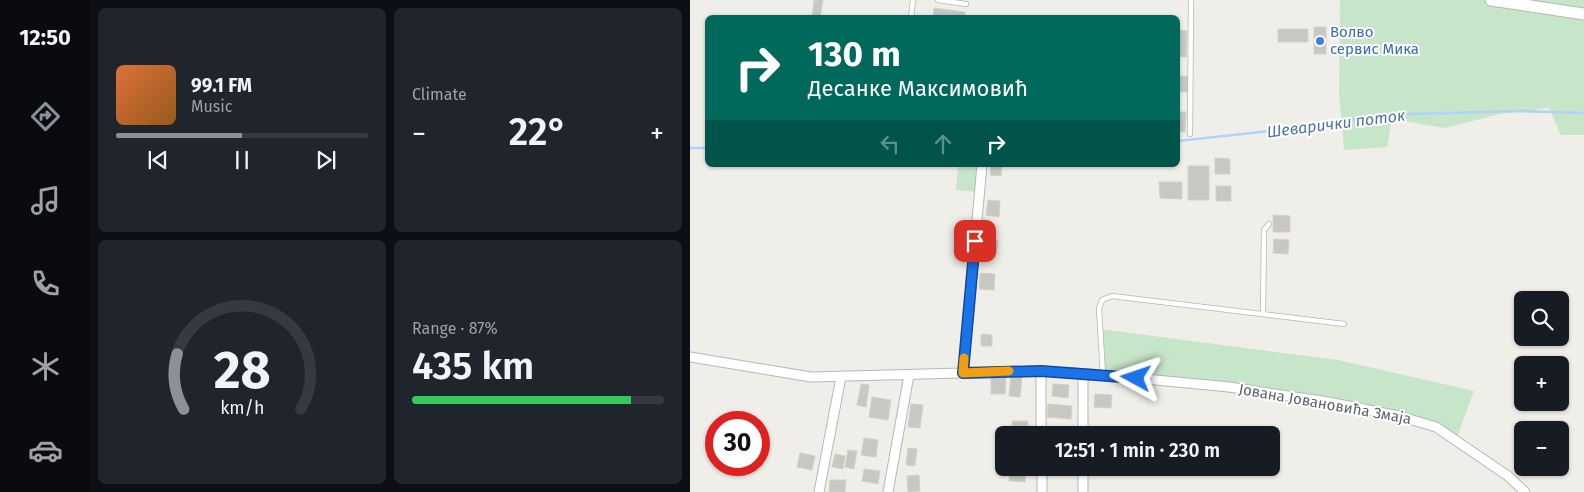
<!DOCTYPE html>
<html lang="en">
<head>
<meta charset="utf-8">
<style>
  :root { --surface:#171b24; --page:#20242c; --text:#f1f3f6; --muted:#9ea1a6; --line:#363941; --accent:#8c9099 }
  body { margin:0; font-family:"Fira Sans",sans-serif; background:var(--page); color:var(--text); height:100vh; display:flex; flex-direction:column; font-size:19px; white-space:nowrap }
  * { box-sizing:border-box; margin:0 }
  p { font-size:16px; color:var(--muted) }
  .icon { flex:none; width:28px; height:28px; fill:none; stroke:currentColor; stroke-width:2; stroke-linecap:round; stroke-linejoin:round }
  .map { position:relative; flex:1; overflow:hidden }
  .panel { display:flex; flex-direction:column; gap:8px; padding:8px; background:#0d0f14; width:600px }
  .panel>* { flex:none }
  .hud { position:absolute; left:15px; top:15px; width:475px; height:152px; border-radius:8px; box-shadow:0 1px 4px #0004; background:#00695c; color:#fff; overflow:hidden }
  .fabs { position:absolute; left:824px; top:291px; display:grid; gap:10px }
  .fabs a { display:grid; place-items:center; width:55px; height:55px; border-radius:8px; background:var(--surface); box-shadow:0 1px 4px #0004; font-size:25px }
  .speed { position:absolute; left:15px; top:411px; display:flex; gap:10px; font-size:25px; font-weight:700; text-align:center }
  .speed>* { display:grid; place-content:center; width:65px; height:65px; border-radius:50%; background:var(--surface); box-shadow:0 1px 4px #0004; line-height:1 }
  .speed .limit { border:8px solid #d22; background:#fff; color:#111 }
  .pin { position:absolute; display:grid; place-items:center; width:42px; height:42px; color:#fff; margin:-21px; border-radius:10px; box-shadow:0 2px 8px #0006 }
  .me { position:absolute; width:55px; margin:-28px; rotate:275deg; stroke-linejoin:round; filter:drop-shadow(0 0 4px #0008) }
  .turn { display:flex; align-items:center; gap:18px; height:105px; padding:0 20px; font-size:22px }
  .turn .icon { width:65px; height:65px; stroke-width:2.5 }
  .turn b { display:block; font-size:35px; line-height:42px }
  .lanes { display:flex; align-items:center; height:48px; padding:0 20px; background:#0003; justify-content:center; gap:25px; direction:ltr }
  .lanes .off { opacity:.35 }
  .big { font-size:38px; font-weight:600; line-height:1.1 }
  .panel .tile { flex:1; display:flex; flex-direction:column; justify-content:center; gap:8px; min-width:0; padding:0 18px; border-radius:8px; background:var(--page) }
  .panel .dial { align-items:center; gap:0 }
  .dial svg { height:130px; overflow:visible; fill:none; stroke:var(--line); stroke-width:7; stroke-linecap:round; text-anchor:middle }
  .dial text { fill:var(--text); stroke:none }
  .song { display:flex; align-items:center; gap:15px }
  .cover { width:60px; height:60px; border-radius:8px; background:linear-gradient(135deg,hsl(20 70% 55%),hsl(30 70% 35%)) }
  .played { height:5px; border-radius:2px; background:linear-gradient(90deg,var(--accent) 50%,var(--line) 50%) }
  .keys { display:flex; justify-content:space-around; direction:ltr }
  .heat { display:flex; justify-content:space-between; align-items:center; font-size:28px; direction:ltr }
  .charge { height:8px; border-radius:4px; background:linear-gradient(90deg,#34c759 87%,var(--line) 0) }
  .panel .tiles { flex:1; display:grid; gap:8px; grid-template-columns:repeat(2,1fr) }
  .trip { position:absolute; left:305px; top:426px; width:285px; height:50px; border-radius:8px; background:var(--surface); box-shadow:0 1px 4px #0004; font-weight:600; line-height:50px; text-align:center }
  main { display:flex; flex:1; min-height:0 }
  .tabs { display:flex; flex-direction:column; width:90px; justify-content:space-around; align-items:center; background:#090b0e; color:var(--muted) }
  .tabs .icon { width:35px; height:35px }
  .tabs .on { color:var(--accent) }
  .tabs b { font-size:22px; color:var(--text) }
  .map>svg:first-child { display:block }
</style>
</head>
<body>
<main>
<nav class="tabs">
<b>12:50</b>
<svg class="icon on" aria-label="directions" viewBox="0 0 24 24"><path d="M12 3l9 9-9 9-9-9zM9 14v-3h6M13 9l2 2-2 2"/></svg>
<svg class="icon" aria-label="music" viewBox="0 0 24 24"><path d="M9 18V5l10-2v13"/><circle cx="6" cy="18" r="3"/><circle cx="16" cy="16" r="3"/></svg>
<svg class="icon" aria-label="phone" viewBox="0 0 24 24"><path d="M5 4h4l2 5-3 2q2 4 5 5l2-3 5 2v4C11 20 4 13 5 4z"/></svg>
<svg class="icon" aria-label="climate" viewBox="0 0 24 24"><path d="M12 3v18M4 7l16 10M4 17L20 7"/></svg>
<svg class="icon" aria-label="car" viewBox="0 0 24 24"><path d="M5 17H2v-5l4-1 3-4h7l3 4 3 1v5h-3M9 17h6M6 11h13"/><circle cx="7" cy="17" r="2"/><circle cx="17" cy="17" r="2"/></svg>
</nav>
<section class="panel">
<div class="tiles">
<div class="tile">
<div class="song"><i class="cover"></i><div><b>99.1 FM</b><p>Music</p></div></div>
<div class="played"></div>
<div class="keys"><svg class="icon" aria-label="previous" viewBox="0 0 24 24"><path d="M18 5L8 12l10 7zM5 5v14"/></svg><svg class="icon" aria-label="pause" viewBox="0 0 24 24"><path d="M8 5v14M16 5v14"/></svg><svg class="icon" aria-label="next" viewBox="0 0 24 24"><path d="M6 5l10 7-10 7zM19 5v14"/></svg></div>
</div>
<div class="tile"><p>Climate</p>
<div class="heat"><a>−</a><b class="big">22°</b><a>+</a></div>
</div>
<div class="tile dial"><svg viewBox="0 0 100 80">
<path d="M14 69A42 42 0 1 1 86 69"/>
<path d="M14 69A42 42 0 0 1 10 35" stroke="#8c9099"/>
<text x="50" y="56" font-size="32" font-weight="700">28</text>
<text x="50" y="72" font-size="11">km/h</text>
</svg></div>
<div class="tile"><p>Range · 87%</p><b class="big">435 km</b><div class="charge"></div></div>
</div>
</section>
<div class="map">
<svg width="894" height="492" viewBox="0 0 894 492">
  <rect width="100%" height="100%" fill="#f0eee8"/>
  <path fill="#c7e5c9" d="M 650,0 L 894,0 L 894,135 L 871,135 L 859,108 L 810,114 L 755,128 L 702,119 L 697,147 L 654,150 L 649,93 Z
    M 268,165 L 289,165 L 287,192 L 266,190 Z
    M 410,329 L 648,360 L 784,391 L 766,440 L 709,416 L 413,375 Z"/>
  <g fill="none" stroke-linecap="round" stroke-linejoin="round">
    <path stroke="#b0d4f8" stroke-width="2.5" d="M 488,141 L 643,124 L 687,115 L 830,111 L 894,113
      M 0,148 L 18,148"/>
  </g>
  <path fill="#c8c8c2" stroke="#d4d1c7" d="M 124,0 L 133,0 L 130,18 L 122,18 Z
    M 244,8 L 275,12 L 275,18 L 243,18 Z
    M 624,27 L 636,27 L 636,54 L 624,54 Z
    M 588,29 L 618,29 L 618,42 L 588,42 Z
    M 488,30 L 497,31 L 496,57 L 488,56 Z
    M 489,76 L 499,76 L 498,92 L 488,92 Z
    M 488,112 L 496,112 L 495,132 L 488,132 Z
    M 525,158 L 540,159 L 540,174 L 525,174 Z
    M 301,165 L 312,165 L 311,176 L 300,175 Z
    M 498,166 L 519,166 L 519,200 L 498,200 Z
    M 469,182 L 492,182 L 492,199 L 470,198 Z
    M 526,186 L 541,186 L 541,201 L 526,201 Z
    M 298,200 L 310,201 L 309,217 L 296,215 Z
    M 583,215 L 600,216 L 600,232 L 583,232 Z
    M 584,239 L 599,240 L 598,254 L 583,253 Z
    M 295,240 L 308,241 L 306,254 L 294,253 Z
    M 290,273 L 305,274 L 304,290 L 289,289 Z
    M 291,334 L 302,335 L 302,346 L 291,346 Z
    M 301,376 L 316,376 L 315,394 L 301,394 Z
    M 321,376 L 332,377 L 330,397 L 319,396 Z
    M 171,384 L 179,385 L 176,407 L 167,405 Z
    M 363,384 L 379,385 L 378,398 L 362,396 Z
    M 405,394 L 422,395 L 421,408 L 404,407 Z
    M 182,397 L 201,400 L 198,420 L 179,417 Z
    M 221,404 L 233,405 L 230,428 L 218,427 Z
    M 358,404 L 382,406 L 381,419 L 357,417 Z
    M 322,421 L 338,421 L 338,435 L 322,435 Z
    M 174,438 L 188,440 L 186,457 L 171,455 Z
    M 218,448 L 227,449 L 225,466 L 216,465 Z
    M 158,450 L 167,451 L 164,469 L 155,467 Z
    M 110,453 L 125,456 L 122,470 L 107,467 Z
    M 145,454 L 155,456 L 153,469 L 142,467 Z
    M 320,468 L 336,468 L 335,482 L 319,481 Z
    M 174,469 L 190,471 L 188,484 L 172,481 Z
    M 229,475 L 230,491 L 218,492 L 217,476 Z
    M 140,480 L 156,480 L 155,492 L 139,492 Z"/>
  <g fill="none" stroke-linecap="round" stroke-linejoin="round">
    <defs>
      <path id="lane" d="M 248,0 L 276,4
        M 221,18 L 223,0
        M 500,134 L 501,0
        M 573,313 L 574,230 L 579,224
        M 413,375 L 409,309 L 412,300 L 422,296 L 654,324"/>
      <path id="street" d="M 0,357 L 121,377 L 351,371 L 413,375 L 539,387 L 638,402 L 709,416 L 746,427 L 818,476 L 835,492
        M 351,371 L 351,435
        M 273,373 L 292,165
        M 393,375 L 393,435
        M 352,468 L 352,492
        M 393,468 L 393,492
        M 129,492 L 151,377
        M 198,492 L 219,375"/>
      <path id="secondary" d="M 801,0 L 894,14"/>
    </defs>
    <use href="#lane" stroke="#b5b7bb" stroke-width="6"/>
    <use href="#street" stroke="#b5b7bb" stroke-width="11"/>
    <use href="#secondary" stroke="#b4b6bb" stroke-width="13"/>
    <use href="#lane" stroke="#fff" stroke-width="4.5"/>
    <use href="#street" stroke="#fff" stroke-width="9"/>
    <use href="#secondary" stroke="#fff" stroke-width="11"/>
  </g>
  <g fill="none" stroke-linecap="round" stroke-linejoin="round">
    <defs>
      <path id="route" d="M 285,241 L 273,373 L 351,371 L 446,378"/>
    </defs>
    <use href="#route" stroke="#114b97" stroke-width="12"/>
    <use href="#route" stroke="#1a73e8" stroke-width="9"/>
    <path stroke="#f59e0b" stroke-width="9" d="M 274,358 L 273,373 L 319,371"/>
  </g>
  <circle fill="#3f7fe0" stroke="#fff" stroke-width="2" cx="630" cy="41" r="5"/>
  <g text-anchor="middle" stroke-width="4" stroke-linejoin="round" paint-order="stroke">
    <g font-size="15" fill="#366cbe" stroke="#fff" text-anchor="start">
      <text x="640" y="37">Волво<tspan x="640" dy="17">сервис Мика</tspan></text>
    </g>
    <g font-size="15" fill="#5f6267" stroke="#fff">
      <text transform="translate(635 404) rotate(10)" y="5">Јована Јовановића Змаја</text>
    </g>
    <g font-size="16" font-style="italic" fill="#4d75a9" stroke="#fff">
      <text transform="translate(646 123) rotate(-7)" y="6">Шеварички поток</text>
    </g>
  </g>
</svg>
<div class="fabs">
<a><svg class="icon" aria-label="search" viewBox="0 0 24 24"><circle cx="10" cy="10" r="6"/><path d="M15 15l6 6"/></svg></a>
<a>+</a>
<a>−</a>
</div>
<div class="speed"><div class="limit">30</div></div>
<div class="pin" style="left:285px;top:241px;background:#d93025"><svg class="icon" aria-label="arrive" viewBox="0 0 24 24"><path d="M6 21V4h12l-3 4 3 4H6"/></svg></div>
<svg class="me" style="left:446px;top:378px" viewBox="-20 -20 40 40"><path d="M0-17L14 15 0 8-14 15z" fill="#1a73e8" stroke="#fff" stroke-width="4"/></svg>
<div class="trip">12:51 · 1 min · 230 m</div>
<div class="hud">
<div class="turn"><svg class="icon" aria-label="right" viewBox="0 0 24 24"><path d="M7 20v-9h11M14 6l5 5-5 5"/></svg><div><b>130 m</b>Десанке Максимовић</div></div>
<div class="lanes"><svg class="icon off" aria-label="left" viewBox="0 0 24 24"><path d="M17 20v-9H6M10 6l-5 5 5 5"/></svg><svg class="icon off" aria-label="ahead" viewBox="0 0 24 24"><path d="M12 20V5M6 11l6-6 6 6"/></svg><svg class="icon" aria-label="right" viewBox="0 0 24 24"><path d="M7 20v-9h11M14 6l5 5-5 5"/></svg></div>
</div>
</div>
</main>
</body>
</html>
